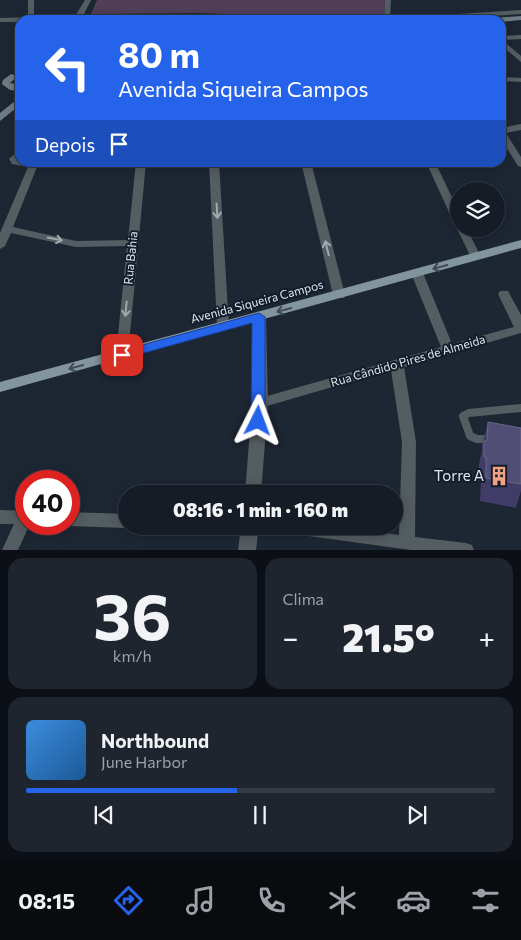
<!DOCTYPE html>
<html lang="pt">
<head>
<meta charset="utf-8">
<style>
  :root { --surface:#161c26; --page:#1f252e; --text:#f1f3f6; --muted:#9ea1a7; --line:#353a43; --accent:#2563eb }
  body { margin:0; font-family:Commissioner,sans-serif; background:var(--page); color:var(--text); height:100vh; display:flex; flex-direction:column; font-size:19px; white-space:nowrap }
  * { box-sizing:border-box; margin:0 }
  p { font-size:16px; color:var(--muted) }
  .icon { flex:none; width:28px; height:28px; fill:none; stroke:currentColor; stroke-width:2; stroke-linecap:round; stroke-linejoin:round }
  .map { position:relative; height:550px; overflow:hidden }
  .details { display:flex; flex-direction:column; gap:8px; padding:8px; background:#0c0f15; flex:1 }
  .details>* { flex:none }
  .top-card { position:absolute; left:15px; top:15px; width:491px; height:152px; border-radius:15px; box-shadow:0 2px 12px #0003,0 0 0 1px var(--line); background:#2563eb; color:#fff; overflow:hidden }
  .fabs { position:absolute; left:450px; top:182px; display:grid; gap:10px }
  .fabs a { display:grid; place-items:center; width:55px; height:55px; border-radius:50%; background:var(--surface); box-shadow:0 2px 12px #0003,0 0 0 1px var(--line); font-size:25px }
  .speed { position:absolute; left:15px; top:470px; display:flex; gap:10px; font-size:25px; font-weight:700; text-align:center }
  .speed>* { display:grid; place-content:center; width:65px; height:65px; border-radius:50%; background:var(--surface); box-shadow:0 2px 12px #0003,0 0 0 1px var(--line); line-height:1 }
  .speed .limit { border:8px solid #d22; background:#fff; color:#111 }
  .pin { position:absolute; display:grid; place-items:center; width:42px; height:42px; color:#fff; margin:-21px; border-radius:10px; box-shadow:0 2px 8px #0006 }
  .me { position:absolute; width:55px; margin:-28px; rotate:3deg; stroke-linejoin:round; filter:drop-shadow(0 0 4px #0008) }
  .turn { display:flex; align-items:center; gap:18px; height:105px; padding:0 20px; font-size:22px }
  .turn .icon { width:65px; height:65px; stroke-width:2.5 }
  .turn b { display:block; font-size:35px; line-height:42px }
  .then { display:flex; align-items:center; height:48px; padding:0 20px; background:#0003; gap:10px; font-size:19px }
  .big { font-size:38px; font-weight:800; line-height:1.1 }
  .details .tile { flex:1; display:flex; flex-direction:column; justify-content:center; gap:8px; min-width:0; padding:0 18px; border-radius:15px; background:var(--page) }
  .details .dial { align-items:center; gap:0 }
  .dial b { font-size:65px; line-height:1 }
  .song { display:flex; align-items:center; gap:15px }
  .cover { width:60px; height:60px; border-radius:8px; background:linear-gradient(135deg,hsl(210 70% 55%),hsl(210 70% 35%)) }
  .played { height:5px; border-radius:2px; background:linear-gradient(90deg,var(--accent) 45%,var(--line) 45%) }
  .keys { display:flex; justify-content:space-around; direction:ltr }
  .heat { display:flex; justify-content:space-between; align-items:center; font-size:28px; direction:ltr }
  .details .tiles { flex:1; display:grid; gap:8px; grid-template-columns:1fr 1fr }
  .tile:last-child { grid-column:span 2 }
  .trip { position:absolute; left:118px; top:485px; width:285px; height:50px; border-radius:25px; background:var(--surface); box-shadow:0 2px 12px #0003,0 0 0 1px var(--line); font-weight:800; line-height:50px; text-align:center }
  .menu { display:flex; height:80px; justify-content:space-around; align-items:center; background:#090b0f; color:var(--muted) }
  .menu .icon { width:35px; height:35px }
  .menu .selected { color:var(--accent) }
  .menu b { font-size:22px; color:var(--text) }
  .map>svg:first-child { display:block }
</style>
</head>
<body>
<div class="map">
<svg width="521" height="550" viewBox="0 0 521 550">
  <rect width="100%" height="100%" fill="#1d2633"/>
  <path fill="#513e59" d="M 97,0 L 385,0 L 384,20 L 370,20 L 200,13 L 91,14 Z"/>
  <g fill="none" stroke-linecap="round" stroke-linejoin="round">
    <path stroke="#545d61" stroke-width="4" d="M 501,79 L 521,80"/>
    <path stroke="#545d61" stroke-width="8" d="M 490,439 L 477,439 L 470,436 L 463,416 L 469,413 L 521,408"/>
    <path fill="#545d61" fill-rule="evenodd" d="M 28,0 L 34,0 L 34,20 L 28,20 Z
      M 385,0 L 391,0 L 390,20 L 384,20 Z
      M 501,39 L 521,56 L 521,62 L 501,45 Z
      M 521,124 L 521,130 L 506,133 L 521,157 L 521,167 L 518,166 L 501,139 L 501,128 Z
      M 20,150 L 20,162 L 39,162 L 13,227 L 76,241 L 128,240 L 136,162 L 146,162 L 128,355 L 126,358 L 118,358 L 116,355 L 127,246 L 76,247 L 11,233 L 5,246 L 0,249 L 0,233 L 28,167 L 12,164 L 9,159 L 11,157 Z
      M 209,162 L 219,162 L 229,327 L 223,331 L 217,327 Z
      M 426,162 L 435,162 L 459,212 L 459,226 L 454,223 Z
      M 458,227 L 459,229 L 467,229 L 481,257 L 480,259 L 472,259 L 457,229 Z
      M 417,270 L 423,273 L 452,344 L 514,327 L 498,294 L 500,291 L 508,291 L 521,315 L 521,333 L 404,367 L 416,442 L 415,537 L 466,543 L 472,545 L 474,550 L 411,550 L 272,531 L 270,526 L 333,526 L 399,535 L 402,442 L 391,370 L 260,408 L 255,406 L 253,403 L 255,400 L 260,398 L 441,347 L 411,273 Z
      M 0,510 L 26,511 L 26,524 L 30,524 L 18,550 L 2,550 L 14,524 L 0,524 Z
      M 69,512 L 126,514 L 126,526 L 130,526 L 126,528 L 69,526 L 64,524 L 69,524 Z"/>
    <path fill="#545d61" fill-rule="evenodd" d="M 85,0 L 91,0 L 83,16 L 195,14 L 310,18 L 314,20 L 195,18 L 20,20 L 20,22 L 0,22 L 0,18 L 75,16 Z
      M 521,10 L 521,14 L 428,20 L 389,20 L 393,18 Z
      M 521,35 L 521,39 L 501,40 L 501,36 Z
      M 301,162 L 311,162 L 345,295 L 344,298 L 334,298 L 333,295 Z
      M 259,313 L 266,317 L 268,403 L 261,494 L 245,494 L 252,403 L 252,317 Z
      M 241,526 L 259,526 L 256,550 L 238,550 Z"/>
    <path fill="#6e7c83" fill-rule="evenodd" d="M 521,16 L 521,20 L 501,22 L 501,20 L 489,20 L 493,18 Z
      M 11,74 L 18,76 L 10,83 L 20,85 L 20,91 L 10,90 L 2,84 L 3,80 Z
      M 20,97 L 20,105 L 0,121 L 0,113 Z"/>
    <path fill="#82949c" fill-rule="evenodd" d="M 521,240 L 521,248 L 0,392 L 0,382 Z"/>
  </g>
  <path fill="#403c67" d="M 488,422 L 521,428 L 521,491 L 516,508 L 480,501 L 481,481 L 478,480 L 479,464 L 482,451 L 482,445 Z"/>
  <path fill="#514e76" stroke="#676688" d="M 488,422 L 521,428 L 521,484 L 486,478 L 486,457 L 484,457 L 484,441 L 487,441 Z"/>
  <defs><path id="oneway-shaft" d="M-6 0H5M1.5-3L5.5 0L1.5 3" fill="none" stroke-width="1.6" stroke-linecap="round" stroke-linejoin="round" transform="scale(1.25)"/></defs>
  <g stroke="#a0a8af">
    <use href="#oneway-shaft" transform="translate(217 211) rotate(87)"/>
    <use href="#oneway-shaft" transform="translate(55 239) rotate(12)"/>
    <use href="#oneway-shaft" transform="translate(327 248) rotate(-104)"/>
    <use href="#oneway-shaft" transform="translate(126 309) rotate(95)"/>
  </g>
  <g stroke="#3f4c57">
    <use href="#oneway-shaft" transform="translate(440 267) rotate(165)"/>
    <use href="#oneway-shaft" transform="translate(284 310) rotate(165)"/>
    <use href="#oneway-shaft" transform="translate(76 367) rotate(165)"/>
  </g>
  <path fill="#2563eb" stroke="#184099" d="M 259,313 L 265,317 L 265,421 L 263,425 L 258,426 L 253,425 L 251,421 L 252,323 L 122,359 L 115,355 L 117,352 Z"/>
  <defs>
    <symbol id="building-bare" viewBox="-9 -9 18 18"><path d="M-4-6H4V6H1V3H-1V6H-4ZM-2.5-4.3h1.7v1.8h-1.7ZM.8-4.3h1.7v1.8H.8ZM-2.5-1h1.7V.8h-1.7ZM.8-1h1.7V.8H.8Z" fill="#f39f83" stroke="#131c29" stroke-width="2.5" paint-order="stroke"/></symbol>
  </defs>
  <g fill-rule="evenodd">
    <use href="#building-bare" x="485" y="462" width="28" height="28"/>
  </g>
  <g text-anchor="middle" stroke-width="4" stroke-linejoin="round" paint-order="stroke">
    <g font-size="12" fill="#dee5ee" stroke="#131c29">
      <text transform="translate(131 258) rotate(-84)" y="4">Rua Bahia</text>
      <text transform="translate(257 302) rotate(-15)" y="4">Avenida Siqueira Campos</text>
      <text transform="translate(408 361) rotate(-16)" y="4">Rua Cândido Pires de Almeida</text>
    </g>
    <g font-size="15" fill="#dee5ee" stroke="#131c29" text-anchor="end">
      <text x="484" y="481">Torre A</text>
    </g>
  </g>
</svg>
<div class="fabs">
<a><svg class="icon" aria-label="layers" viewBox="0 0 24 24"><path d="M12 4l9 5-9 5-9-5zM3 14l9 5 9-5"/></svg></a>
</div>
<div class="speed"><div class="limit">40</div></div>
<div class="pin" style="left:122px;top:355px;background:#d93025"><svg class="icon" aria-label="arrive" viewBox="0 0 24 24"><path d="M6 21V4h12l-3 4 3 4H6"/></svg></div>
<svg class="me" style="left:258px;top:421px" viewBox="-20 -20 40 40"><path d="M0-17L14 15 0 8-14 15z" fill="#2563eb" stroke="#fff" stroke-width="4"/></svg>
<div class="trip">08:16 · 1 min · 160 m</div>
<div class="top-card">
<div class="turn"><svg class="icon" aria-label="left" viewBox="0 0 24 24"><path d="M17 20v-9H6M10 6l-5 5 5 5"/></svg><div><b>80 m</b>Avenida Siqueira Campos</div></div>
<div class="then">Depois<svg class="icon" aria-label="arrive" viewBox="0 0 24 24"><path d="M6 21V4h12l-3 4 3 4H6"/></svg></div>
</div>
</div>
<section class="details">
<div class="tiles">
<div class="tile dial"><b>36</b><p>km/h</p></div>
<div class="tile"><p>Clima</p>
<div class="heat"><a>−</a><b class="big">21.5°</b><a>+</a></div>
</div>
<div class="tile">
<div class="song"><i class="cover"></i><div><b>Northbound</b><p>June Harbor</p></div></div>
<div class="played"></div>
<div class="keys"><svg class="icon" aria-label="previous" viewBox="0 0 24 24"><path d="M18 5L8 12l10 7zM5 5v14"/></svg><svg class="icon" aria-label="pause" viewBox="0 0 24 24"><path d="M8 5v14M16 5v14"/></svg><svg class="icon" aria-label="next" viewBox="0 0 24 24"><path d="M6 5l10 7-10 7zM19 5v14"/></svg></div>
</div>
</div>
</section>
<nav class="menu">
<b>08:15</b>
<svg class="icon selected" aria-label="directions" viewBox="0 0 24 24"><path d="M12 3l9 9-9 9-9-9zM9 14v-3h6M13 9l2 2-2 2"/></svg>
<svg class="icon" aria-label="music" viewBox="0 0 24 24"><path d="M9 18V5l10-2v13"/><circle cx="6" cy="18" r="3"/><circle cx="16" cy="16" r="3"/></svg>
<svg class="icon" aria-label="phone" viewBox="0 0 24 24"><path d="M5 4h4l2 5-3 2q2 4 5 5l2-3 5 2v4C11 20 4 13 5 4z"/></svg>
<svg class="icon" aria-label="climate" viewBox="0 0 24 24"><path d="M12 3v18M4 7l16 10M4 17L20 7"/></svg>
<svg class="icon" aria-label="car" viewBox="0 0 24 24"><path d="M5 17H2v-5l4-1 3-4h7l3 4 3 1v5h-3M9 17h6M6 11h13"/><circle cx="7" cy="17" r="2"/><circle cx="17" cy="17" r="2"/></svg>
<svg class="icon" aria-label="filters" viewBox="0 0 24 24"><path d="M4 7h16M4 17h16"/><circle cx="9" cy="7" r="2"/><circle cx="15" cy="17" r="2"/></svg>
</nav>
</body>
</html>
